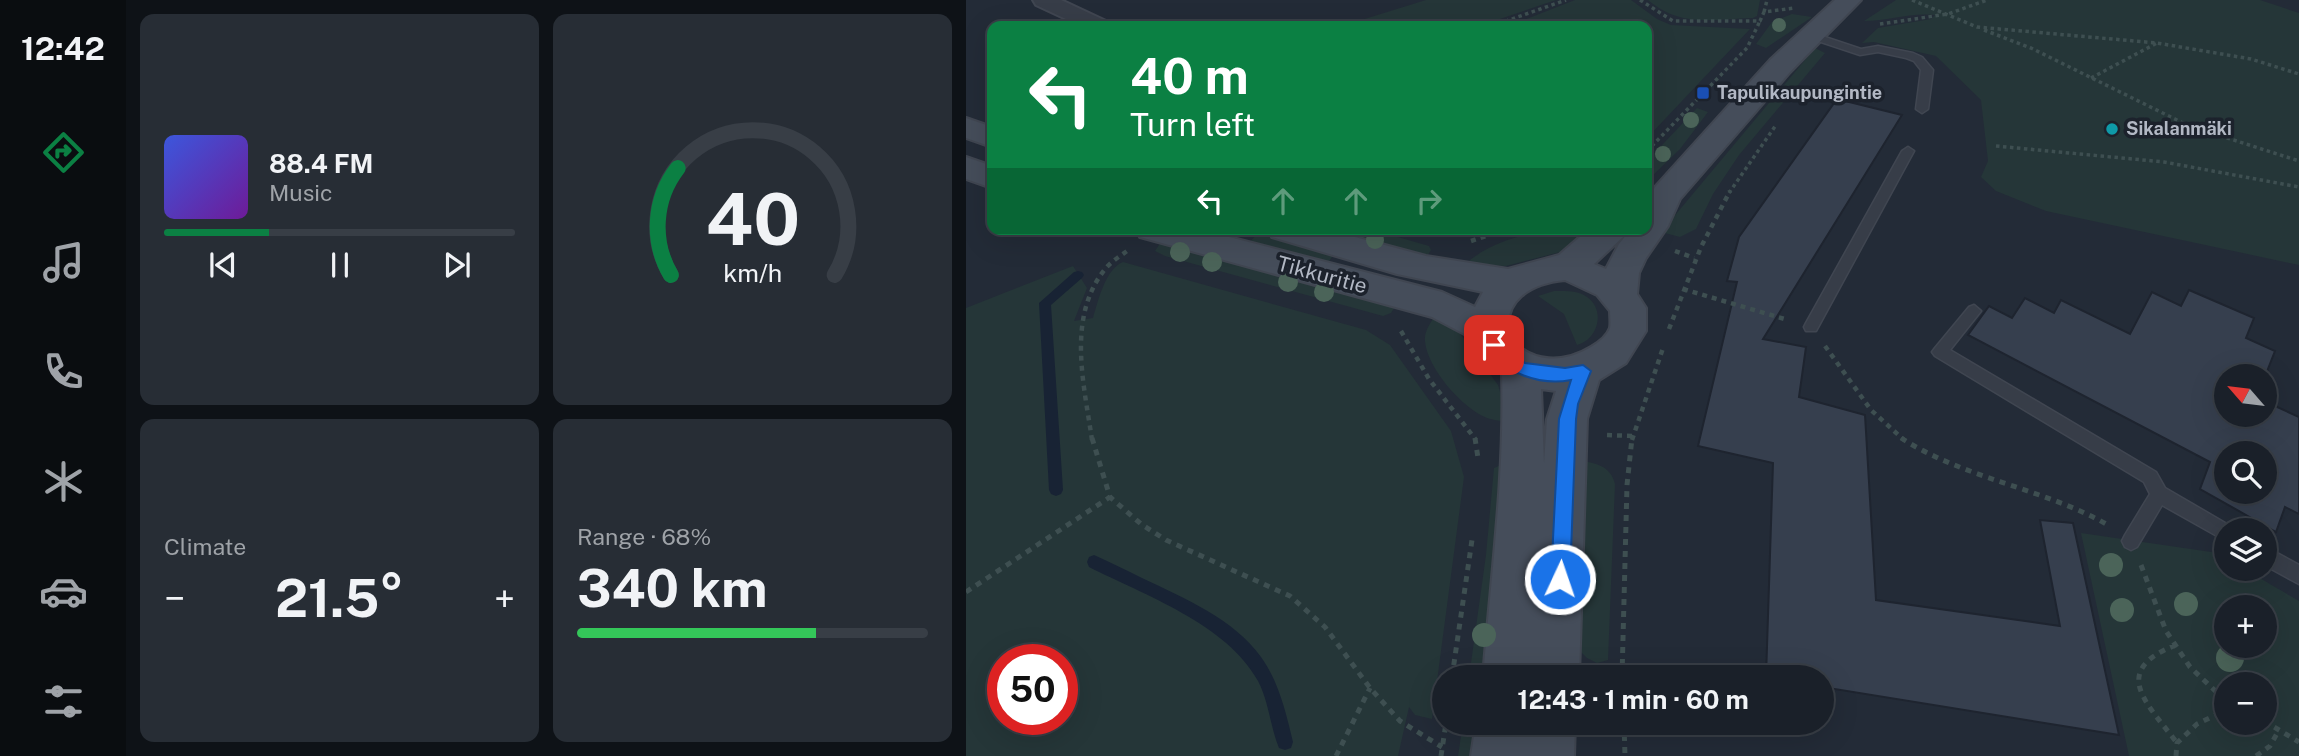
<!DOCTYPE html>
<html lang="en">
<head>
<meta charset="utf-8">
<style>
  :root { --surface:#1a2029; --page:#272d35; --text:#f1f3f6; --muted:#9fa3a8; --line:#383e46; --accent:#0b8043 }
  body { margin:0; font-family:"Public Sans",sans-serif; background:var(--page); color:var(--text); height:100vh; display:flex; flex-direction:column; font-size:26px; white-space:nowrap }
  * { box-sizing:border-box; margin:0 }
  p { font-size:23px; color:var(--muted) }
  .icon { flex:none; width:38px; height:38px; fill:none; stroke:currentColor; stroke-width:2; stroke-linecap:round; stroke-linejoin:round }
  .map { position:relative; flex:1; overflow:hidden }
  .drawer { display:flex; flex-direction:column; gap:14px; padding:14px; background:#0e1217; width:840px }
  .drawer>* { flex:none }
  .guide { position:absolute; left:21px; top:21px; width:665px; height:214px; border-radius:14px; box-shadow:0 7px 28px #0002,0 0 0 2px var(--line); background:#0b8043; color:#fff; overflow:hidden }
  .needle { width:46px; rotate:298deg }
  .tools { position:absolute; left:1248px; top:364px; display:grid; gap:14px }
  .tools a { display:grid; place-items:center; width:63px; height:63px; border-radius:50%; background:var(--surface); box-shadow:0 7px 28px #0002,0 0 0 2px var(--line); font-size:35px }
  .speed { position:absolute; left:21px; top:644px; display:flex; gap:14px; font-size:35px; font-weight:700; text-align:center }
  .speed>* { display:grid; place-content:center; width:91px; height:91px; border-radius:50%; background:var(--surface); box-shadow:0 7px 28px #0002,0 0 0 2px var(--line); line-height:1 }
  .speed .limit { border:10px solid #d22; background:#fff; color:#111 }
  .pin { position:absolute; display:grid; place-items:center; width:60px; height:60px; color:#fff; margin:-30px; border-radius:14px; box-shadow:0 4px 10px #0006 }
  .me { position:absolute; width:77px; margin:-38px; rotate:3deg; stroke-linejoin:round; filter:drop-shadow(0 0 5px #0008) }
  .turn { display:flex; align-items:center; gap:24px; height:147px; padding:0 28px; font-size:32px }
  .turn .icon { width:91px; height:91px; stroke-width:2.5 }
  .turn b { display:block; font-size:49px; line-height:60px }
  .lanes { display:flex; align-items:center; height:66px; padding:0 28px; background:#0003; justify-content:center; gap:35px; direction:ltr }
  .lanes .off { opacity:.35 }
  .big { font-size:52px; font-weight:700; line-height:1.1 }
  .drawer .card { flex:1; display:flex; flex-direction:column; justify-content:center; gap:10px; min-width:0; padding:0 24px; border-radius:14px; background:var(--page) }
  .drawer .dial { align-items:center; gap:0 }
  .dial svg { height:182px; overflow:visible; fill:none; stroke:var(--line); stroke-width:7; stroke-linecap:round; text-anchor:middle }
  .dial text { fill:var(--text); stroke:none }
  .song { display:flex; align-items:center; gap:21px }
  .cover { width:84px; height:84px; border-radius:10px; background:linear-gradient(135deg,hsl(230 70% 55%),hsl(280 70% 35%)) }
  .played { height:7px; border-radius:4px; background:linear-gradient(90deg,var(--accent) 30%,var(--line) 30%) }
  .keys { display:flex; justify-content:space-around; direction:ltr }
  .heat { display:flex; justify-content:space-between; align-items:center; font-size:38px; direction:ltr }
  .charge { height:10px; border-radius:5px; background:linear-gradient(90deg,#34c759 68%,var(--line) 0) }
  .drawer .tiles { flex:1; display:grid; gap:14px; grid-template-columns:repeat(2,1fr) }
  .trip { position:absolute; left:466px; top:665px; width:402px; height:70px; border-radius:35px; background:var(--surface); box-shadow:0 7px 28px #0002,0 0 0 2px var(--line); font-weight:700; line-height:70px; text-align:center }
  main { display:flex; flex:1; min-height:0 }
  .tabs { display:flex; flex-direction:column; width:126px; justify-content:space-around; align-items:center; background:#0a0d10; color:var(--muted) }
  .tabs .icon { width:49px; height:49px }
  .tabs .on { color:var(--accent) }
  .tabs b { font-size:32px; color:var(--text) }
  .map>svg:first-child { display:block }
</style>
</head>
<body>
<main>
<nav class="tabs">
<b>12:42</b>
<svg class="icon on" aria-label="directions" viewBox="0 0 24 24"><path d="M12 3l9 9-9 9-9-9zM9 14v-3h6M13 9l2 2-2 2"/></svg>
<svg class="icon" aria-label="music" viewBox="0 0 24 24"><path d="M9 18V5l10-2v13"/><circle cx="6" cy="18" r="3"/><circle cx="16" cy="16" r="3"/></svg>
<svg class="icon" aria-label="phone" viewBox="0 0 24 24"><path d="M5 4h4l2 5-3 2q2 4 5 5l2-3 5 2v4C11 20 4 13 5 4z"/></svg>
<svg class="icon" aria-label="climate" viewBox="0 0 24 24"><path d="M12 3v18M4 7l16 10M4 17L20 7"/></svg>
<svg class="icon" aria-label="car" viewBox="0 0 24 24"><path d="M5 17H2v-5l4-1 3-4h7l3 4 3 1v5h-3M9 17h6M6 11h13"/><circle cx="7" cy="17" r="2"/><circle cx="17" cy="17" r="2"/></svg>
<svg class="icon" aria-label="filters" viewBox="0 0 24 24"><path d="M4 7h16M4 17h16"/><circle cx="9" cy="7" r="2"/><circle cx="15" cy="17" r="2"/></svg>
</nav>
<section class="drawer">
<div class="tiles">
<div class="card">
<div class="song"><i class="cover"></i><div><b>88.4 FM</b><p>Music</p></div></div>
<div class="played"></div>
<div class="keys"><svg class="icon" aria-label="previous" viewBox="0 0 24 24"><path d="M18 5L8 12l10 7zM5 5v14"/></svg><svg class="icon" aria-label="pause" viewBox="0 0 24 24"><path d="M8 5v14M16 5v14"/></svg><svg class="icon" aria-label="next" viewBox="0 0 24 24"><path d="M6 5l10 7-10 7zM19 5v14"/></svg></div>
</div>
<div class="card dial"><svg viewBox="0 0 100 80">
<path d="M14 69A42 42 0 1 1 86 69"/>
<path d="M14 69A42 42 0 0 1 17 22" stroke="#0b8043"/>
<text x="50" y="56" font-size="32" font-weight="700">40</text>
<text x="50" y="72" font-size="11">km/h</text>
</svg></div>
<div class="card"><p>Climate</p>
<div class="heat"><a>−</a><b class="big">21.5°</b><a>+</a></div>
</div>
<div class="card"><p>Range · 68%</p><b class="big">340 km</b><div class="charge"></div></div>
</div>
</section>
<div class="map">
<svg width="1333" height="756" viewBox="0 0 1333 756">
  <rect width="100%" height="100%" fill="#232b37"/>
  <path fill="#253638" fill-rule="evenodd" d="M 460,0 L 590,0 L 513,26 L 376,26 Z
    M 609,0 L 665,0 L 691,19 L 705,25 L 784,29 L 681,138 L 681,26 L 543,26 Z
    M 682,0 L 794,0 L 791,16 L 787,18 C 747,19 715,28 682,0 Z
    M 930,0 L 1294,0 L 1333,13 L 1333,265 L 1080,211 L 1030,191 L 1015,177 L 1022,161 L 1015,100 L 970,56 L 908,42 L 896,43 L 912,28 L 965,19 L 969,15 C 946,12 922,21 898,21 Z
    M 826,14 L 846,17 L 800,48 L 790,44 L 806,22 Z
    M 849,48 L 859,53 L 773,155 L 747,194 L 730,229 L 714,237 L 695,232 Z
    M 731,108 L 742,112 L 714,149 L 681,181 L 681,161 Z
    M 345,229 L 404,229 L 463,246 L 465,250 L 459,260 Z
    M 582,229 L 617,229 L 627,233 L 602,250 L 540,266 L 498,265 C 523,243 550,237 582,229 Z
    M 292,233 L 368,254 L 359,267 L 280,246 Z
    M 195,242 L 430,305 L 425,313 L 417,316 L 199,256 L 189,251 Z
    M 157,262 L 400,330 L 424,345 L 485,431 L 498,477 L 466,719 L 449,715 L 443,707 L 432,756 L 0,756 L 0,308 L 107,266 L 121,288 L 108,321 L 127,318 C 132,302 139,269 157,262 ZM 37,660 L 96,660 L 96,719 L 37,719 Z
    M 588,291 C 599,291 612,290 621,297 C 640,310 632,340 611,345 L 598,314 L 572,296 Z
    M 469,316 L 487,324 L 532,385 L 543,422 C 536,421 527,420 521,418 C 496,408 461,368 459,341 C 458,332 464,323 469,316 Z
    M 612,461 C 629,462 645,466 649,484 L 642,660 L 631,663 L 621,658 L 608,645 Z
    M 535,465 L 534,620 L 526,677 L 503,677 L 520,555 L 528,468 Z
    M 1115,533 L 1252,553 L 1260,558 L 1260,569 L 1278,569 L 1333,601 L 1333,756 L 1163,756 ZM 1260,607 L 1298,607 L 1298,646 L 1260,646 ZM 1260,684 L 1298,684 L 1298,723 L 1260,723 Z
    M 497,723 L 520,723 L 514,756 L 492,756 Z"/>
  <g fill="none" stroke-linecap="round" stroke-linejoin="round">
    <path fill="#182334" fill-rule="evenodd" d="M 112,271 L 116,272 L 118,275 L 116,278 L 85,305 L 97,490 L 95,494 L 90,496 L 85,494 L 83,490 L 73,303 L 108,272 Z
      M 128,555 C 144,562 160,570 176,578 C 218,598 268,619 295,657 C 313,682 320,713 327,742 L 325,748 L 319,750 L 313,748 C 304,726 303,702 292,681 C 261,624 178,595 123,567 L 121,562 L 123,557 Z"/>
  </g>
  <path fill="#363f4e" stroke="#1e242f" stroke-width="2" fill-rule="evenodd" d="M 871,99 L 936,115 L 797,339 L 840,347 L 833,397 L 899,415 L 910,600 L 1094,626 L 1074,520 L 1107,523 L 1153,735 L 856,687 L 856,677 L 800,677 L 807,463 L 732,446 L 771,282 L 761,281 L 773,237 Z
    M 1223,290 L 1288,318 L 1280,338 L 1309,351 L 1298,379 L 1298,376 L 1260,376 L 1260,415 L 1298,415 L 1298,401 L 1333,417 L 1333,514 L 1319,507 L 1310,532 L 1234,489 L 1244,462 L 1002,335 L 1023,306 L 1046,318 L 1059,298 L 1088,313 L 1095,300 L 1164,334 L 1186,292 L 1215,306 ZM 1260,453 L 1298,453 L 1298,492 L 1260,492 Z"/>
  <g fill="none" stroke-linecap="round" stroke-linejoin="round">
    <defs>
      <path id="service" d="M 844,32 L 895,49 L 912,46 L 947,53 L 956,57 L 967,70 L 962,109 L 956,113 L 950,109 L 955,70 L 948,61 L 940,58 L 912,52 L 894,55 L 840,37 L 839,35 Z
        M 942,147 L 948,151 L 850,331 L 840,331 L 838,327 L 840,323 L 936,151 Z
        M 1008,305 L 1015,311 L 984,350 L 1190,472 L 1199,488 L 1266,527 L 1268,530 L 1260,530 L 1260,541 L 1196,505 L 1171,547 L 1165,550 L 1159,547 L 1156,541 L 1159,535 L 1184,494 L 1178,482 L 969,356 L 966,352 L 969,348 L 1003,307 Z
        M 1298,546 L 1333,565 L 1333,584 L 1298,565 Z"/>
      <path id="minor" d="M 67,0 L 95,0 L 140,21 L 143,26 L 115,26 L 70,5 Z"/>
      <path id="secondary" d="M 869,0 L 895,0 L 824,72 L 714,199 L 702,226 L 680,258 L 673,273 L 671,294 L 680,308 L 680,331 L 660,363 L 633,380 L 621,419 L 613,677 L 517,677 C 525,576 539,476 536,374 L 521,364 L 508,339 L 466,317 L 174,237 L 170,229 L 232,229 L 476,292 L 509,307 L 517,292 L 431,274 L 306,237 L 302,229 L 359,229 L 460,256 L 542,269 L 593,255 L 623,229 L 661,229 L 657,237 L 628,264 L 640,269 L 653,244 L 665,229 L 681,229 L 681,202 L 689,187 L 804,60 ZM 599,280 L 631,295 L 644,311 C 644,316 645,323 644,328 C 641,336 632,343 625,347 C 599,363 565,364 545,338 C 533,301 566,283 599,280 ZM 575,389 L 590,391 L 581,419 L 578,463 Z
        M 0,118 L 26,127 L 26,147 L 0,138 Z
        M 0,157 L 26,166 L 26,188 L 0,179 Z
        M 510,723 L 609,723 L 608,756 L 505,756 Z"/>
    </defs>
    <use href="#service" stroke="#404651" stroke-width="3"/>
    <use href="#minor" stroke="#404651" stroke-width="4"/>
    <use href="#secondary" stroke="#404651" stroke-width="4"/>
    <path stroke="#3e4f51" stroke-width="3.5" stroke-dasharray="3.5 3.5" stroke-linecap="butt" d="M 674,0 L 707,21 L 794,21 L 798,12 L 828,8
      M 946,0 L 1011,27 L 1191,43 L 1285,59 L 1333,74
      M 798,12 L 801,0
      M 914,24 L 982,14 L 1021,0
      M 526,26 L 600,0
      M 1018,30 L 1065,48 L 1221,125 L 1333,161
      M 1125,78 L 1191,43
      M 1030,146 L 1198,162 L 1333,187
      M 681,151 L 781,48 L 794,21
      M 763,193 L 810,125"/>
    <path stroke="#3e4f51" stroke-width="4.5" stroke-dasharray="5 5" stroke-linecap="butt" d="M 505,241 L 541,229
      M 709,251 L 728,258
      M 717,289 L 822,320
      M 703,329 L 735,247 L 764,191
      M 435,331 L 463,379 L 510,440
      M 859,346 L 905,410 L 938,440
      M 641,435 L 666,436
      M 126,440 C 118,384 100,316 140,268 C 145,262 154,256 161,251
      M 666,440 L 697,348"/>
    <path stroke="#3e4f51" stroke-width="5" stroke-dasharray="6 6" stroke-linecap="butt" d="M 126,438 L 144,497 L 175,524 L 200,540 L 324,596 L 359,627 L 404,688 L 434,721 L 476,747
      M 509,438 L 512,458
      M 935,438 C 999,479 1077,488 1142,525
      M 1175,565 L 1200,631 L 1224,667 L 1260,701
      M 0,592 L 144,497
      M 1210,645 C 1143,671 1181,703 1211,743
      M 486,677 L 506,540
      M 656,677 L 661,485 L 666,438
      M 1298,721 L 1333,742
      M 658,723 L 659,756
      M 370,756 L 404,688
      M 475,756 L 480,723
      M 1210,756 L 1211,743 L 1231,724 L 1260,710
      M 1290,756 L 1304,746 L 1313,730"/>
    <use href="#service" fill="#373d48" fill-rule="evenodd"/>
    <use href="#minor" fill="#373d48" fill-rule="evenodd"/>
    <use href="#secondary" fill="#454d5a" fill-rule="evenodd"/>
  </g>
  <g fill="#4b6459">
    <circle cx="813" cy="25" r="7"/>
    <circle cx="725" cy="120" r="8"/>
    <circle cx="697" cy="154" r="8"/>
    <circle cx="409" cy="240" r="9"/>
    <circle cx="214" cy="252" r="10"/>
    <circle cx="246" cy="262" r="10"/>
    <circle cx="322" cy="282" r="10"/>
    <circle cx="358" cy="292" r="10"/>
    <circle cx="1145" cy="565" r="12"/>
    <circle cx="1220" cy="604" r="12"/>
    <circle cx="1156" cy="610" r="12"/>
    <circle cx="518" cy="635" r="12"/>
    <circle cx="1264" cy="658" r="14"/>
  </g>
  <path fill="#1a73e8" stroke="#114b97" stroke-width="2" d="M 528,338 L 559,363 L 599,368 L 617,365 L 625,371 L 612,404 L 610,419 L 604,579 L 601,586 L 594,589 L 588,586 L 585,579 L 593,419 L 605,380 C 574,386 536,373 521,345 Z"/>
  <rect fill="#1a4fb4" stroke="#1c222c" stroke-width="2.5" x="730" y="86" width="14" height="14" rx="3.5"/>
  <circle fill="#0f9aa8" stroke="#1c222c" stroke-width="2.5" cx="1146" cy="129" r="7"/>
  <g text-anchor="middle" stroke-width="7" stroke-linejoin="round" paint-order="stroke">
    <g font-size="18" font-weight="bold" fill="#b2b8c4" stroke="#1c222c" text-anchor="start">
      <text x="751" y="99">Tapulikaupungintie</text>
      <text x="1160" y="135">Sikalanmäki</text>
    </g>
    <g font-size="21" fill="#b2b8c4" stroke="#1c222c">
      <text transform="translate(356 275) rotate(15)" y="7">Tikkuritie</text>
    </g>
  </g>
</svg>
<div class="tools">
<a><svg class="needle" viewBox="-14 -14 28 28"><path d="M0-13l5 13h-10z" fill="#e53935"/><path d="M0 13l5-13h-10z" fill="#9fa3a8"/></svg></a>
<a><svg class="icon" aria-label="search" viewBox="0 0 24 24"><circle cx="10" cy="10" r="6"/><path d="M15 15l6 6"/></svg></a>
<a><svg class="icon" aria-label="layers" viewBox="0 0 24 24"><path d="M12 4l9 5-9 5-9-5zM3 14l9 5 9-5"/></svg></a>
<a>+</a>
<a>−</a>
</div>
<div class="speed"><div class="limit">50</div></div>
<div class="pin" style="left:528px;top:345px;background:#d93025"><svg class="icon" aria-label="arrive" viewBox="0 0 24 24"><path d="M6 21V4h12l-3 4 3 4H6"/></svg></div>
<svg class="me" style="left:594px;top:579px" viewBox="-20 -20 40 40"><circle r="17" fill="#1a73e8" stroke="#fff" stroke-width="3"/><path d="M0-11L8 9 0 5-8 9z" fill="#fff"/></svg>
<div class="trip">12:43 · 1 min · 60 m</div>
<div class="guide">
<div class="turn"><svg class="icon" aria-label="left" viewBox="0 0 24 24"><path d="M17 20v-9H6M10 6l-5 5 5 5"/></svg><div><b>40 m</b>Turn left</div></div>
<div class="lanes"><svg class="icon" aria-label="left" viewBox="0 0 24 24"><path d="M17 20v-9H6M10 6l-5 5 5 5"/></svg><svg class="icon off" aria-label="ahead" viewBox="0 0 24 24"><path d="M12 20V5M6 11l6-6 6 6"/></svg><svg class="icon off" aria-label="ahead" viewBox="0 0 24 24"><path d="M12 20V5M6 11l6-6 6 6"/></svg><svg class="icon off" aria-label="right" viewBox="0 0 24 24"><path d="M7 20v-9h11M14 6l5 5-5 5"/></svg></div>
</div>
</div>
</main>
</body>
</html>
